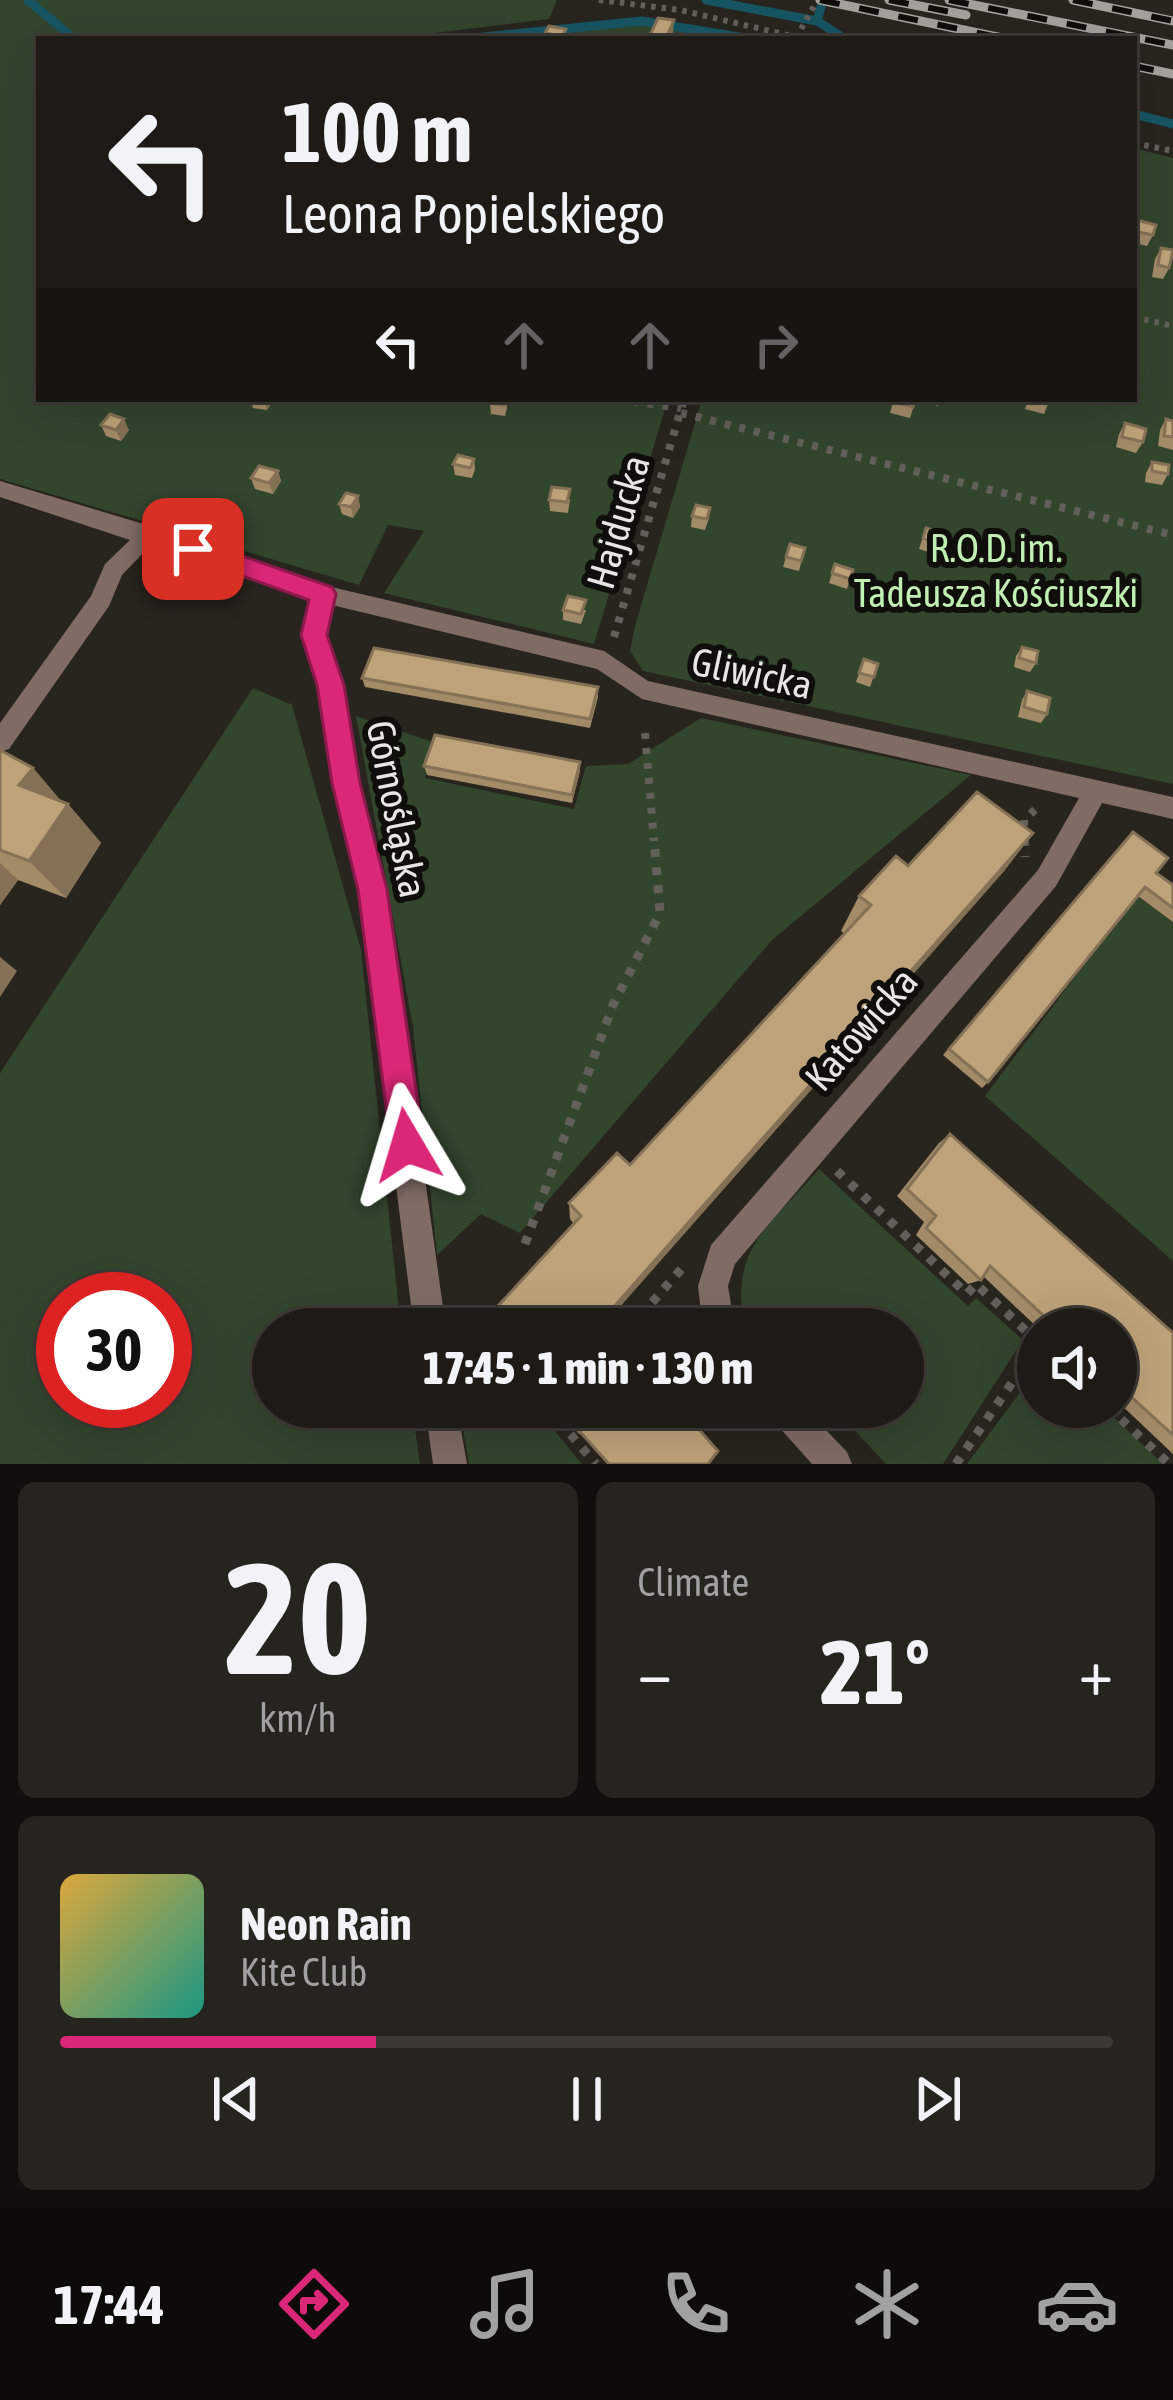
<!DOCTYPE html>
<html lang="en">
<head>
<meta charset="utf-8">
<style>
  :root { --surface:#1e1b16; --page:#26241f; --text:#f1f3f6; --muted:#a1a1a1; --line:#3c3935; --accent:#db2777 }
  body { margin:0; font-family:"Asap Condensed",sans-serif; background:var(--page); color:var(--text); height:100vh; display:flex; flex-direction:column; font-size:45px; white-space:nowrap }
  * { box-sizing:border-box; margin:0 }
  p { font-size:39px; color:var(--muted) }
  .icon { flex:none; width:66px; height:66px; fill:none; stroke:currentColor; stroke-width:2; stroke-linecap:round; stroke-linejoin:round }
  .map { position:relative; height:1464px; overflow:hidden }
  .panel { display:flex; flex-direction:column; gap:18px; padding:18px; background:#100f0c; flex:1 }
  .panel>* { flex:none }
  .top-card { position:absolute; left:36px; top:36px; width:1101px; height:366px; border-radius:0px; box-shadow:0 12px 48px #0002,0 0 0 3px var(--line); background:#1e1b16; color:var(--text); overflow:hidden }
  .fabs { position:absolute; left:1017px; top:1308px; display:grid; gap:24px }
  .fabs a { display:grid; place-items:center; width:120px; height:120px; border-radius:50%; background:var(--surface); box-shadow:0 12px 48px #0002,0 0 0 3px var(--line); font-size:60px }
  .speed { position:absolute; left:36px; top:1272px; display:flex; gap:24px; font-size:60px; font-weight:700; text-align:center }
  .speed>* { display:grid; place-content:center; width:156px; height:156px; border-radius:50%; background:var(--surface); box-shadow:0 12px 48px #0002,0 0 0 3px var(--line); line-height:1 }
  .speed .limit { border:18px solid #d22; background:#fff; color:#111 }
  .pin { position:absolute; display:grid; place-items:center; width:102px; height:102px; color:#fff; margin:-51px; border-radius:24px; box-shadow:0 6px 18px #0006 }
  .me { position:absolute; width:132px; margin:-66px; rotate:353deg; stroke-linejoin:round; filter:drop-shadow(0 0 9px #0008) }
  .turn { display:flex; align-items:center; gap:42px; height:252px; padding:0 48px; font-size:54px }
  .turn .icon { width:156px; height:156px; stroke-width:2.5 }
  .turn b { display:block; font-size:84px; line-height:102px }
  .lanes { display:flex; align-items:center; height:114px; padding:0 48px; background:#0003; justify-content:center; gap:60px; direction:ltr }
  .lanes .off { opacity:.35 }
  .big { font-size:90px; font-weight:800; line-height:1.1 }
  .panel .widget { flex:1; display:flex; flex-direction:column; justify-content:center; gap:18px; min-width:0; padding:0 42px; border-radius:18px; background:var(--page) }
  .panel .dial { align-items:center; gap:0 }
  .dial b { font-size:156px; line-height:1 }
  .song { display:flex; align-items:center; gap:36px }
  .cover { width:144px; height:144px; border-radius:18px; background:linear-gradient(135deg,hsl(40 70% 55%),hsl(170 70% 35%)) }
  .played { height:12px; border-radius:6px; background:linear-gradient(90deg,var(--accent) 30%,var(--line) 30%) }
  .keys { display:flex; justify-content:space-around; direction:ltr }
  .heat { display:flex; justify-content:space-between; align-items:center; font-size:66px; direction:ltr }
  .panel .tiles { flex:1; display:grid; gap:18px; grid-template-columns:1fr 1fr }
  .widget:last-child { grid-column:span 2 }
  .trip { position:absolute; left:252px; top:1308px; width:672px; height:120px; border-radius:60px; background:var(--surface); box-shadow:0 12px 48px #0002,0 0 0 3px var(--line); font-weight:800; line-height:120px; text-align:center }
  .dock { display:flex; height:192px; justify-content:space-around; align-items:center; background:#0c0b09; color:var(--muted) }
  .dock .icon { width:84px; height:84px }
  .dock .selected { color:var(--accent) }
  .dock b { font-size:54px; color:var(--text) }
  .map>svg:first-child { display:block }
</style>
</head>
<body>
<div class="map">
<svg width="1173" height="1464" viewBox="0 0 1173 1464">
  <rect width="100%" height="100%" fill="#28241e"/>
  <path fill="#32452d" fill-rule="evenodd" d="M 0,0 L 557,0 L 549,19 L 386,39 L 39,39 L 39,399 L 668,399 L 594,644 L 384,593 L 424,531 L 388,525 L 359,585 L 0,479 Z
    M 645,24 L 722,39 L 508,39 Z
    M 1134,148 L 1173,158 L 1173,784 L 643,671 L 630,651 L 635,626 L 702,399 L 1134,399 Z
    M 253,688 L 292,705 L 361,950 L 401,1329 L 273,1329 L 273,1407 L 412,1407 L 420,1464 L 0,1464 L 0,1073 ZM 63,1299 L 165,1299 L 165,1401 L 63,1401 Z
    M 356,716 L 433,742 L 425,778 L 574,809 L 586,766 L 628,764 L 701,718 L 971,775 L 772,940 L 520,1233 L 481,1214 L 437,1255 L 413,1027 Z
    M 1137,895 L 1173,922 L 1173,1261 L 985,1096 Z
    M 819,1169 L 968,1306 L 976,1298 L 1023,1340 L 943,1464 L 886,1464 L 833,1407 L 903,1407 L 903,1329 L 745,1327 C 728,1248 771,1225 819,1169 Z
    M 1038,1368 L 1038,1407 L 1103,1407 L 1163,1464 L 967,1464 Z
    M 459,1407 L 535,1407 L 582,1464 L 469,1464 Z"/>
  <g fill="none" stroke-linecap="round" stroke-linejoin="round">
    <path stroke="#175563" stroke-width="9" d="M 28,0 L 74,39
      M 706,0 L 817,21
      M 821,7 L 817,21 L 845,39
      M 463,39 L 642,21 L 751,39
      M 1134,114 L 1173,124"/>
    <path stroke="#635f5a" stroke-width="6" stroke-dasharray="4.5 6" stroke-linecap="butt" d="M 599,0 L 680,10 L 796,37
      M 796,38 L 814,6
      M 1134,143 L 1173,151
      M 1134,317 L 1173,326"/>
    <path stroke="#635f5a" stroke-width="8" stroke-dasharray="6 9" stroke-linecap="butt" d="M 618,399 L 681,408
      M 681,413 L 1173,535
      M 614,637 L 684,399
      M 645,733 L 654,841
      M 1025,841 L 1024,820 L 1039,806"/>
    <path stroke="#635f5a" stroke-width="9" stroke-dasharray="8 10" stroke-linecap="butt" d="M 1024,838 L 1025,857
      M 837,1171 L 967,1294 L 976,1284 L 1038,1342
      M 525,1244 L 613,1005 L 660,913 L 654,838
      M 462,1308 L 480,1329
      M 670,1329 L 649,1306 L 683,1267
      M 547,1407 L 596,1464
      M 1108,1407 L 1169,1464
      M 956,1464 L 1038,1345"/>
    <path fill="#816b65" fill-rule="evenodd" d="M 0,481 L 157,528 L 159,532 L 323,585 L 604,651 L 648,681 L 1173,797 L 1173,819 L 1102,803 L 1056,886 L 735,1264 L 728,1286 L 735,1329 L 703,1329 L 698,1286 L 711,1245 L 1038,870 L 1079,798 L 642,699 L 597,669 L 332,605 L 325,635 L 342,685 L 357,783 L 385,890 L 446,1329 L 414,1329 L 359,890 L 333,783 L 318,685 L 303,635 L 311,599 L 150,546 L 122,575 L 109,606 L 9,749 L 0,752 L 0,723 L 91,596 L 105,564 L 130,540 L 0,497 Z
      M 425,1407 L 457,1407 L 467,1464 L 433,1464 Z
      M 766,1407 L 804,1407 L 847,1452 L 852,1464 L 812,1464 L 771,1418 Z"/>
    <defs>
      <path id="rail" d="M 820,0 L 1007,39
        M 889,0 L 966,15
        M 949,0 L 1173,45
        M 1073,0 L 1173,21
        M 1134,66 L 1173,74"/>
    </defs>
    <use href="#rail" stroke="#a4a29d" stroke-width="9"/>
    <use href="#rail" stroke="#0f0e0b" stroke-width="6" stroke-dasharray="20" stroke-linecap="butt"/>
  </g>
  <path fill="#a38b68" d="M 549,26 L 566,39 L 545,39 L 545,33 Z
    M 1137,220 L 1153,235 L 1147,246 L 1134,243 L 1134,226 Z
    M 1161,248 L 1169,268 L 1163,279 L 1152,277 L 1155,259 Z
    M 143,399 L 167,399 L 164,404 Z
    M 250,399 L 274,399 L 267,410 L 253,408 Z
    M 506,399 L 507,408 L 505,416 L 491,414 L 490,403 Z
    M 894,399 L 916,399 L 910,418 L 890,413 Z
    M 921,399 L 940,399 L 938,406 Z
    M 1028,399 L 1050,399 L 1044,414 L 1025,409 Z
    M 1166,419 L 1173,421 L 1173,450 L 1158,446 L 1160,430 Z
    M 1125,423 L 1143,442 L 1136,453 L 1116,447 L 1119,434 Z
    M 101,425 L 129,430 L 121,441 L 106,436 Z
    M 474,459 L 475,469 L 472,478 L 455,475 L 453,464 Z
    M 1152,462 L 1168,474 L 1162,485 L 1145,482 L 1146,473 Z
    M 278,471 L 281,481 L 273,494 L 255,489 L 251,478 Z
    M 358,496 L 360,507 L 353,518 L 342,514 L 339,504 Z
    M 570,499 L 568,513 L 550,511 L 549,500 Z
    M 692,516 L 709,518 L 705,530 L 691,527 Z
    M 926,528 L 940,532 L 932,553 L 919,549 Z
    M 805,548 L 799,571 L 783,567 L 786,557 Z
    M 835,564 L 853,570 L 847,589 L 829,583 Z
    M 563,610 L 586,610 L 581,624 L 563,620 Z
    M 1022,647 L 1036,663 L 1030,672 L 1014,667 L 1016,656 Z
    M 864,659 L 878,664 L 870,687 L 856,682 Z
    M 362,678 L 598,687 L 598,697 L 590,728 L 365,687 Z
    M 1027,691 L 1047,714 L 1041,723 L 1018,717 L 1022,700 Z
    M 0,750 L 33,768 L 62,802 L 68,804 L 101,843 L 66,898 L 18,880 L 0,905 Z
    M 424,766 L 580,771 L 572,803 L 427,775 Z
    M 1133,832 L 1156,873 L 1173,885 L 1173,922 L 1138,896 L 988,1082 L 982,1088 L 943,1055 Z
    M 1033,833 L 1004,871 L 607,1321 L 495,1329 L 574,1224 L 570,1219 L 569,1203 L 630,1165 L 845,934 L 841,931 L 859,896 L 908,866 Z
    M 950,1134 L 1173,1333 L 1173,1454 L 1116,1400 L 1116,1329 L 1039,1329 L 983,1276 L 981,1280 L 968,1284 L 916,1235 L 924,1222 L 897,1196 L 939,1143 Z"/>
  <path fill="#857155" d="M 674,20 L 673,32 L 670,39 L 665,39 Z
    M 274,399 L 267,410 L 264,400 Z
    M 124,419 L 129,430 L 121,441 L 116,430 Z
    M 278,471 L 281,481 L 273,494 L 269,483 Z
    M 358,496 L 360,507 L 353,518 L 351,507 Z
    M 580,762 L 580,771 L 572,803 L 572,795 Z
    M 33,768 L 66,807 L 68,804 L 101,843 L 66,898 L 29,861 L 19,785 Z
    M 1033,833 L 1004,871 L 603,1326 L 604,1318 Z
    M 0,863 L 18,880 L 0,905 Z
    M 0,957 L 17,971 L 0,997 Z"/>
  <path fill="#bea279" stroke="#857155" stroke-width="3" d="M 658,18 L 674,20 L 666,38 L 650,35 Z
    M 549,26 L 566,29 L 562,36 L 545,33 Z
    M 1137,220 L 1156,225 L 1153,235 L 1134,231 Z
    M 1161,248 L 1173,250 L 1169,268 L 1158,265 Z
    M 491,399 L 506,399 L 504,405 L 490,403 Z
    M 894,399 L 916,399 L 913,407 L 893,402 Z
    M 110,414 L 124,419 L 116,430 L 101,425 Z
    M 1166,419 L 1173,421 L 1173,437 L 1164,436 Z
    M 1125,423 L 1146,429 L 1143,442 L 1122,437 Z
    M 458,455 L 474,459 L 470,468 L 453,464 Z
    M 1152,462 L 1169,465 L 1168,474 L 1152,471 Z
    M 259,466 L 278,471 L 269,483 L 251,478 Z
    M 552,487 L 570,489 L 567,502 L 549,500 Z
    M 346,493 L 358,496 L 351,507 L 339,504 Z
    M 696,505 L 710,508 L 707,519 L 692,516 Z
    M 926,528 L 940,532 L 936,543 L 923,538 Z
    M 790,544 L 805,548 L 801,561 L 786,557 Z
    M 835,564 L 853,570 L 850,579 L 832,573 Z
    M 568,596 L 586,600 L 581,614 L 563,610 Z
    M 1022,647 L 1038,651 L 1036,663 L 1019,658 Z
    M 374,648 L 598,687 L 590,719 L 362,678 Z
    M 864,659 L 878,664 L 874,677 L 859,673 Z
    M 1027,691 L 1050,698 L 1047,714 L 1024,707 Z
    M 435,735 L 580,762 L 572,795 L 424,766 Z
    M 0,750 L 33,768 L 19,785 L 68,804 L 29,861 L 0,850 Z
    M 977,792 L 1033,833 L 604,1318 L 614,1329 L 495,1329 L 486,1319 L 581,1216 L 569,1203 L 617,1153 L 630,1165 L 871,905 L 859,896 L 896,856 L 908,866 Z
    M 1133,832 L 1168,858 L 1156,873 L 1173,885 L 1173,908 L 1145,887 L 988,1082 L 949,1049 Z
    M 950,1134 L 1173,1333 L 1173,1435 L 1116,1383 L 1116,1329 L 1058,1329 L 990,1266 L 981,1280 L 926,1228 L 936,1216 L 907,1189 Z
    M 559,1407 L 600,1407 L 579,1432 Z
    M 600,1407 L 679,1407 L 718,1451 L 708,1464 L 609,1464 L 580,1432 Z"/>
  <path fill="#db2777" stroke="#8e194d" stroke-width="3" d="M 193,539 L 332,587 L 336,594 L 327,635 L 344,685 L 360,783 L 387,890 L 424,1145 L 419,1157 L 407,1162 L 396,1157 L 391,1145 L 358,890 L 332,783 L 317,685 L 301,635 L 309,600 L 184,555 L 180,549 Z"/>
  <g text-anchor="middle" stroke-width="12" stroke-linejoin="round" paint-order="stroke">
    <g font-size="39" fill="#e8e6e2" stroke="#0f0e0b">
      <text transform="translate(618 522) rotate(-74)" y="14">Hajducka</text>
      <text transform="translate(752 673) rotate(12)" y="14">Gliwicka</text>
      <text transform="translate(397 809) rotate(79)" y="14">Górnośląska</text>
      <text transform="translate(861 1029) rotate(-49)" y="14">Katowicka</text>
    </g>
    <g font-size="39" fill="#c1efb3" stroke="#0f0e0b">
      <text x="996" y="562">R.O.D. im.<tspan x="996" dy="45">Tadeusza Kościuszki</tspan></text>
    </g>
  </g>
</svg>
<div class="fabs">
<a><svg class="icon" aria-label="sound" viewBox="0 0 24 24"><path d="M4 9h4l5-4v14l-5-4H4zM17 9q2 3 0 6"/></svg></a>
</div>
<div class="speed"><div class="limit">30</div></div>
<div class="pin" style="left:193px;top:549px;background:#d93025"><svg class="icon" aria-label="arrive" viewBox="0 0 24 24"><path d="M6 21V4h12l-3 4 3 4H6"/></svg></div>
<svg class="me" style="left:407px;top:1145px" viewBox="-20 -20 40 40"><path d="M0-17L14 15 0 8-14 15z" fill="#db2777" stroke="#fff" stroke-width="4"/></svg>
<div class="trip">17:45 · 1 min · 130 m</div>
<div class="top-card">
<div class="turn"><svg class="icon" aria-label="left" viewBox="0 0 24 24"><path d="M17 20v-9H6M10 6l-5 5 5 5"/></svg><div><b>100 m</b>Leona Popielskiego</div></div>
<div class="lanes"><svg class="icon" aria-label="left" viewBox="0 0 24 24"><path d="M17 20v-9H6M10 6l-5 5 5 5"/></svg><svg class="icon off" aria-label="ahead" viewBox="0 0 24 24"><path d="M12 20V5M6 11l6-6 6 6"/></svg><svg class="icon off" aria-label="ahead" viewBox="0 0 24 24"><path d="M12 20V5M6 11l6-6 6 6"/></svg><svg class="icon off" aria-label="right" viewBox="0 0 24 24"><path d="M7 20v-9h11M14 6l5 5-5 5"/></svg></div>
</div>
</div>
<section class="panel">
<div class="tiles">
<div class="widget dial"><b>20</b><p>km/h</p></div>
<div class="widget"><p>Climate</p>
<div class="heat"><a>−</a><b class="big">21°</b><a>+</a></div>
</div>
<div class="widget">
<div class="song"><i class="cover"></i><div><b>Neon Rain</b><p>Kite Club</p></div></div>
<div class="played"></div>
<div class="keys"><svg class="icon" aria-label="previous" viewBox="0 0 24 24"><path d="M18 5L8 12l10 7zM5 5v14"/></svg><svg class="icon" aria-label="pause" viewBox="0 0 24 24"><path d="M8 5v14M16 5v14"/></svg><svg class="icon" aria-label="next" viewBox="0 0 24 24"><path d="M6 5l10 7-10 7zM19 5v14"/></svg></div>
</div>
</div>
</section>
<nav class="dock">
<b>17:44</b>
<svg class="icon selected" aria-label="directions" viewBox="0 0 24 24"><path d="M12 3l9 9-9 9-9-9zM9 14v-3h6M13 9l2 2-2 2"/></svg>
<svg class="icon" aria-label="music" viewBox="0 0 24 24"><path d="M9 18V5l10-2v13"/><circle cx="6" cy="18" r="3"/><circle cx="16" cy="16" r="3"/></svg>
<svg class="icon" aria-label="phone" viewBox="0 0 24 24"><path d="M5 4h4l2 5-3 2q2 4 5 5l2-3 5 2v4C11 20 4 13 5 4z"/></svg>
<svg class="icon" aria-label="climate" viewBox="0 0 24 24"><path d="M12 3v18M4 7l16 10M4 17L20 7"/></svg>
<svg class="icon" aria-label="car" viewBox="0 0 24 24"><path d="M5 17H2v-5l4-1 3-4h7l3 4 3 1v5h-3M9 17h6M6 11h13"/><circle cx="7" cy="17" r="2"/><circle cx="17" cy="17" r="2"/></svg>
</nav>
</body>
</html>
